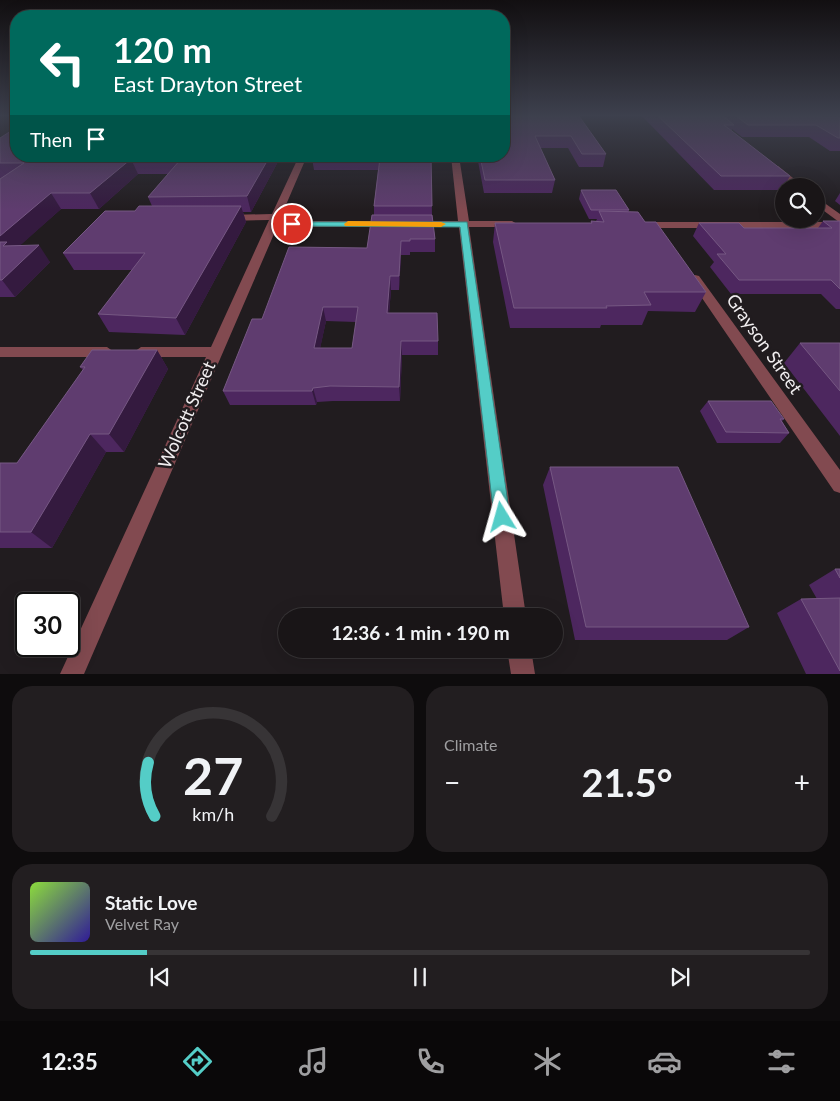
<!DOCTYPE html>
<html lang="en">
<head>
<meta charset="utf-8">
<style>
  :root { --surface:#191517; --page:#221e20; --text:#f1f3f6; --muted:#9f9fa1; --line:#373436; --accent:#54cdc7 }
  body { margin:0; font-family:Lato,sans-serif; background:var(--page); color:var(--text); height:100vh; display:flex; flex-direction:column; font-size:19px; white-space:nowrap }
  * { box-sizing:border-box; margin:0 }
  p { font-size:16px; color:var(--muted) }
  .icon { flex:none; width:28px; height:28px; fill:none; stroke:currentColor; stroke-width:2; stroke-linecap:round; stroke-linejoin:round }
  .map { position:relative; height:674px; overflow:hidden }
  .drawer { display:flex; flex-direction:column; gap:12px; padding:12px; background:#0e0c0d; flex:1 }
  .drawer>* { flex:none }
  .banner { position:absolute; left:10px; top:10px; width:500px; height:152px; border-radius:20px; box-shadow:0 5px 20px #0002,0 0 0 1px var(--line); background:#00695c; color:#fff; overflow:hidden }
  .buttons { position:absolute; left:775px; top:178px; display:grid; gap:10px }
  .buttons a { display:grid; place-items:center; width:50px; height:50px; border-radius:50%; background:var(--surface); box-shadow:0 5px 20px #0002,0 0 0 1px var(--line); font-size:25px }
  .speed { position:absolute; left:15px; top:592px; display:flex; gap:10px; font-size:25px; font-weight:700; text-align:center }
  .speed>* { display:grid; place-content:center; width:65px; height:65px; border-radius:50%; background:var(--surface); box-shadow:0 5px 20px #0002,0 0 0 1px var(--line); line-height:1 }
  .speed .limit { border:2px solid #111; border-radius:8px; background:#fff; color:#111 }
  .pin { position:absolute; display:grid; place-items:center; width:42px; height:42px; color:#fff; margin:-21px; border:2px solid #fff; border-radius:50%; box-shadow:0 1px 5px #0007 }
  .me { position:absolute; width:55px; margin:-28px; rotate:352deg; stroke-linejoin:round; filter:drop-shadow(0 0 4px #0008) }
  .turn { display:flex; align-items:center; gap:18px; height:105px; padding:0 20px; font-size:22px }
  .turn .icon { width:65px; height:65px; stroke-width:2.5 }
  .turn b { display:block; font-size:35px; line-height:42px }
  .then { display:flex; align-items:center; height:48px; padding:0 20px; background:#0003; gap:10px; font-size:19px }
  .big { font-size:38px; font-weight:700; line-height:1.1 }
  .drawer .card { flex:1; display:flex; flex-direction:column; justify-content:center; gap:8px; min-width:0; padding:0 18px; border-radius:20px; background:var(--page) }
  .drawer .dial { align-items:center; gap:0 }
  .dial svg { height:130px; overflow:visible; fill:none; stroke:var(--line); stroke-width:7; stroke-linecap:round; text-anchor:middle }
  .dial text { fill:var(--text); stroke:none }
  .song { display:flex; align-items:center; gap:15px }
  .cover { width:60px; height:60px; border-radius:8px; background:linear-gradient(135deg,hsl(90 70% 55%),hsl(250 70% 35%)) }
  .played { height:5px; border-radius:2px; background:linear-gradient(90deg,var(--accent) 15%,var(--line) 15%) }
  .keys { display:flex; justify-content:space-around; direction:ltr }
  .heat { display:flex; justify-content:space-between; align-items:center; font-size:28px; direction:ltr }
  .drawer .tiles { flex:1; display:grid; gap:12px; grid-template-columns:1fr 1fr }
  .card:last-child { grid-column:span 2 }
  .trip { position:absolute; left:278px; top:608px; width:285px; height:50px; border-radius:25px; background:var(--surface); box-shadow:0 5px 20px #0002,0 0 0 1px var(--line); font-weight:700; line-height:50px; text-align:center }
  .menu { display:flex; height:80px; justify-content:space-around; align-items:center; background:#0a0809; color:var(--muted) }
  .menu .icon { width:35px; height:35px }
  .menu .current { color:var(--accent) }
  .menu b { font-size:22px; color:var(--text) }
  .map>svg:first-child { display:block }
</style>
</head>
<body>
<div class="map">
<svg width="840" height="674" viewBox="0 0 840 674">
  <rect width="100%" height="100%" fill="#211c1f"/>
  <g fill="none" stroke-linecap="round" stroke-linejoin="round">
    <path fill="#824a50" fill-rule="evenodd" d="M 299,156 L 307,156 L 279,221 L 390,221 L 395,224 L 390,227 L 277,227 L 84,674 L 60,674 L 206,357 L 141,357 L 134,352 L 141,347 L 211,347 L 269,220 L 227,221 L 222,218 L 227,215 L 272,214 Z
      M 451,156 L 459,156 L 469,221 L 512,221 L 517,224 L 512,227 L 469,227 L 526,616 L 504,616 L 459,227 L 416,227 L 411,224 L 416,221 L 458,221 Z
      M 772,166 L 778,166 L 803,186 L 793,186 L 772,170 Z
      M 816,197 L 840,214 L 840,228 L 641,228 L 636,225 L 641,222 L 839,222 L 816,205 Z
      M 695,275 L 699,276 L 840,470 L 840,493 L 834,491 L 689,279 Z
      M 0,347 L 107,347 L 114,352 L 107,357 L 0,357 Z
      M 507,649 L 531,649 L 535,674 L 511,674 Z"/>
  </g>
  <path fill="#4d275f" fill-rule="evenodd" d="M 504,116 L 579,116 L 606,154 L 603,167 L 579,167 L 568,148 L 540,148 L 555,180 L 552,193 L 484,193 L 477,156 L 504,156 Z
    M 642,116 L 820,116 L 822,117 L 840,117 L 840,151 L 830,151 L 809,137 L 742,137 L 732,129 L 732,131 L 790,176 L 782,190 L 714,190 Z
    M 0,138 L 16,156 L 281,156 L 251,212 L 243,212 L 246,222 L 185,335 L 109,332 L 98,314 L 132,270 L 74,270 L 63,253 L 135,211 L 152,206 L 148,197 L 168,174 L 138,174 L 99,209 L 61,209 L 20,245 L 50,262 L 15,297 L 0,297 L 0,179 L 2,178 L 0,178 Z
    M 431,156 L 432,215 L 435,239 L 435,252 L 410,252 L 410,255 L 401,255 L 399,290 L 391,290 L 389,313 L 438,341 L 438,355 L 402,355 L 400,401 L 333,401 L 317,402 L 316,405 L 230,405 L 223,391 L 262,319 L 367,248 L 374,215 L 374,206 L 378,170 L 314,170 L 312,158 ZM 326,321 L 356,322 L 352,348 L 320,348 Z
    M 581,190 L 629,210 L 628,212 L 645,222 L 706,292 L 695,312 L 648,311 L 642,325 L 601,325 L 600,328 L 510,328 L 493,242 L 495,223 L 591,223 L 591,221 L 596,221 L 597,219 L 589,219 L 579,199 Z
    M 840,193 L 840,205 L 835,201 Z
    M 823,221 L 840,221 L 840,309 L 836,309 L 821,294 L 731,294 L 710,267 L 714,262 L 693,236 L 699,223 L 744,228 L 818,228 Z
    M 800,343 L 840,343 L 840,436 L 784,363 Z
    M 157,350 L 168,369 L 124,452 L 106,452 L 52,548 L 0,548 L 0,463 L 17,463 L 83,370 L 80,367 Z
    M 708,401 L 784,419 L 782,421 L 789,433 L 780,443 L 717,443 L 700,411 Z
    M 550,467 L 749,627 L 727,640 L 575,640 L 543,485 Z
    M 835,569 L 840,569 L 840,674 L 806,674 L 777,613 L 801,599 L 817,599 L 809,585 Z"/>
  <path fill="#341a3f" d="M 270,156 L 281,156 L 251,212 L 247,196 Z
    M 131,159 L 138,174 L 99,209 L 90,193 Z
    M 51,193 L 61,209 L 13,252 L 0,253 L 0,236 Z
    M 241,206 L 246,222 L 185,335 L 176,318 Z
    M 401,241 L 401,255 L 399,290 L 399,276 Z
    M 39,245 L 50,262 L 15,297 L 2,280 Z
    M 390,276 L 391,290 L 388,327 L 387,313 Z
    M 323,307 L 326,321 L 317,363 L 314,348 Z
    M 401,341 L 402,355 L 400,401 L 399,387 Z
    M 157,350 L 168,369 L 124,452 L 109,434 Z
    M 313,388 L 317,402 L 316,405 L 312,391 Z
    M 90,434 L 106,452 L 52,548 L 31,532 Z"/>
  <path fill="#5f3c6f" stroke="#765883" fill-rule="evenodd" d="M 504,116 L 579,116 L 606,154 L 582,154 L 571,136 L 535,136 L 555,180 L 485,180 L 480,156 L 504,156 Z
    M 658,116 L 723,116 L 734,125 L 724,125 L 790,176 L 721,176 Z
    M 736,116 L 820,116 L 822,117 L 840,117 L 840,138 L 838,138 L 816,125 L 748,125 Z
    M 14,129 L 16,129 L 16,156 L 270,156 L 247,196 L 148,197 L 181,159 L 131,159 L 90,193 L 51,193 L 0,236 L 0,179 L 24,163 L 0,163 L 0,138 Z
    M 313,156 L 431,156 L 432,206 L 374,206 L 380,158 L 312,158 Z
    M 581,190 L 616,190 L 629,210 L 591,210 Z
    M 139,206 L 241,206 L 176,318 L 98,314 L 145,253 L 63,253 L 105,211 L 135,211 Z
    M 599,211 L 638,212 L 645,222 L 656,222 L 706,292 L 644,292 L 651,305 L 606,306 L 607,308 L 514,308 L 495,223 L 592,223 L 591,221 L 604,222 Z
    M 372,215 L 432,215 L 435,239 L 410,239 L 410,241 L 401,241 L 399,276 L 390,276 L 387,313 L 437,313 L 438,341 L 401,341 L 399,387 L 330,386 L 313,388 L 312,391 L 223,391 L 252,319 L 262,319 L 289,247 L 367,248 ZM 323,307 L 358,307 L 352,348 L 314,348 Z
    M 823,221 L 840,221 L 840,289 L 831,280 L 739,280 L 717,254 L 726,254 L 699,223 L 739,223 L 744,228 L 832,228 Z
    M 0,242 L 7,242 L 3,246 L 39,245 L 2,280 L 0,280 Z
    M 800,343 L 840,343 L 840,391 Z
    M 92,350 L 157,350 L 109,434 L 90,434 L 31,532 L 0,532 L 0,463 L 17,463 L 85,367 L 80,367 Z
    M 708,401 L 771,401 L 784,419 L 780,419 L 789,433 L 726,432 Z
    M 550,467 L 678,467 L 749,627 L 586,627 Z
    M 835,569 L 840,569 L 840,578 Z
    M 840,598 L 840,671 L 801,599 Z"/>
  <linearGradient id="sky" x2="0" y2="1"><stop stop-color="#120f11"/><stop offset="0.55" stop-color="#3d404d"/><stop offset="1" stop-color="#3d404d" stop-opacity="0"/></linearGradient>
  <rect width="840" height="210" fill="url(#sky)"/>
  <path fill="#54cdc7" stroke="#378581" d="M 289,222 L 467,222 L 510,517 L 508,523 L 502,525 L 496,523 L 494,517 L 460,227 L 292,226 L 288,224 Z"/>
  <path fill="#f59e0b" d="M 348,221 L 441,222 L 446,224 L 441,227 L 345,226 L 344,224 Z"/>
  <g text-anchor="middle" stroke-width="5" stroke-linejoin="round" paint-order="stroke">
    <g font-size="18" fill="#f1eef0" stroke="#211c1f">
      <text transform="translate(764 344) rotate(55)" y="6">Grayson Street</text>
      <text transform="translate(187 415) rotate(-66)" y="6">Wolcott Street</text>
    </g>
  </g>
</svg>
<div class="buttons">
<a><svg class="icon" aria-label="search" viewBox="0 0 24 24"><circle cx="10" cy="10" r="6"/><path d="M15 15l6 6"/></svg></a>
</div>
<div class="speed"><div class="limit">30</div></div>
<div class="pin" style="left:292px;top:224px;background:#d93025"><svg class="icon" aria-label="arrive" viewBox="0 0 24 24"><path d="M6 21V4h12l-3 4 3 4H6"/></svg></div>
<svg class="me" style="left:502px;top:517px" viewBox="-20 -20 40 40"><path d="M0-17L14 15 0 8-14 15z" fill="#54cdc7" stroke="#fff" stroke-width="4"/></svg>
<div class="trip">12:36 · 1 min · 190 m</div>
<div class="banner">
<div class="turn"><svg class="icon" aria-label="left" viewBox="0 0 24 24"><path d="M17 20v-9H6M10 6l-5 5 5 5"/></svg><div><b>120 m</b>East Drayton Street</div></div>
<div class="then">Then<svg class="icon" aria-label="arrive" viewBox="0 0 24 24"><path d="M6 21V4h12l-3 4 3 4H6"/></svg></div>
</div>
</div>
<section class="drawer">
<div class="tiles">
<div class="card dial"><svg viewBox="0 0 100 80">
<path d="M14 69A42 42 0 1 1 86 69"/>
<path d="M14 69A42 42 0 0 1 10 36" stroke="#54cdc7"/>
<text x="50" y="56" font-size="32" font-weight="700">27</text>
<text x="50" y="72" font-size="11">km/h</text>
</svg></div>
<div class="card"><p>Climate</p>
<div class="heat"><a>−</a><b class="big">21.5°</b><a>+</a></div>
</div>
<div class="card">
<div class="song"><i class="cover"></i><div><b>Static Love</b><p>Velvet Ray</p></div></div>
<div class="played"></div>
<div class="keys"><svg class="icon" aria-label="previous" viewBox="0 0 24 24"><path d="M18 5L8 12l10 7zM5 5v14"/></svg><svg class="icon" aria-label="pause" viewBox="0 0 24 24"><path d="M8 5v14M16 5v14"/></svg><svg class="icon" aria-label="next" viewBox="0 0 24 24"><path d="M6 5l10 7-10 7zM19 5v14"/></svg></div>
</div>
</div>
</section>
<nav class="menu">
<b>12:35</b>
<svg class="icon current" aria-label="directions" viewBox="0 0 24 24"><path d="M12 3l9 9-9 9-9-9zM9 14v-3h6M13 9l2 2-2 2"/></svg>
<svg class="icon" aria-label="music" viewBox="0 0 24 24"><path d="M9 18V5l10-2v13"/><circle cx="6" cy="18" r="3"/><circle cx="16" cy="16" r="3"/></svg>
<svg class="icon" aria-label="phone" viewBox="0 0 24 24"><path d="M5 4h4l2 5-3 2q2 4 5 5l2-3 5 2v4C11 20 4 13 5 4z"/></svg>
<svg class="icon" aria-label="climate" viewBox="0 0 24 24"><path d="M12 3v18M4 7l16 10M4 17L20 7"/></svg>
<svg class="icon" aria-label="car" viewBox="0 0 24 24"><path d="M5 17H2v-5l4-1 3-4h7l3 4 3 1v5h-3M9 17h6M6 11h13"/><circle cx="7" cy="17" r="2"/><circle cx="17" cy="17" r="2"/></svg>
<svg class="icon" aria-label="filters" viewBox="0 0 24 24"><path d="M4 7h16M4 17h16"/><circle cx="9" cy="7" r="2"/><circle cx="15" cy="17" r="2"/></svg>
</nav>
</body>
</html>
